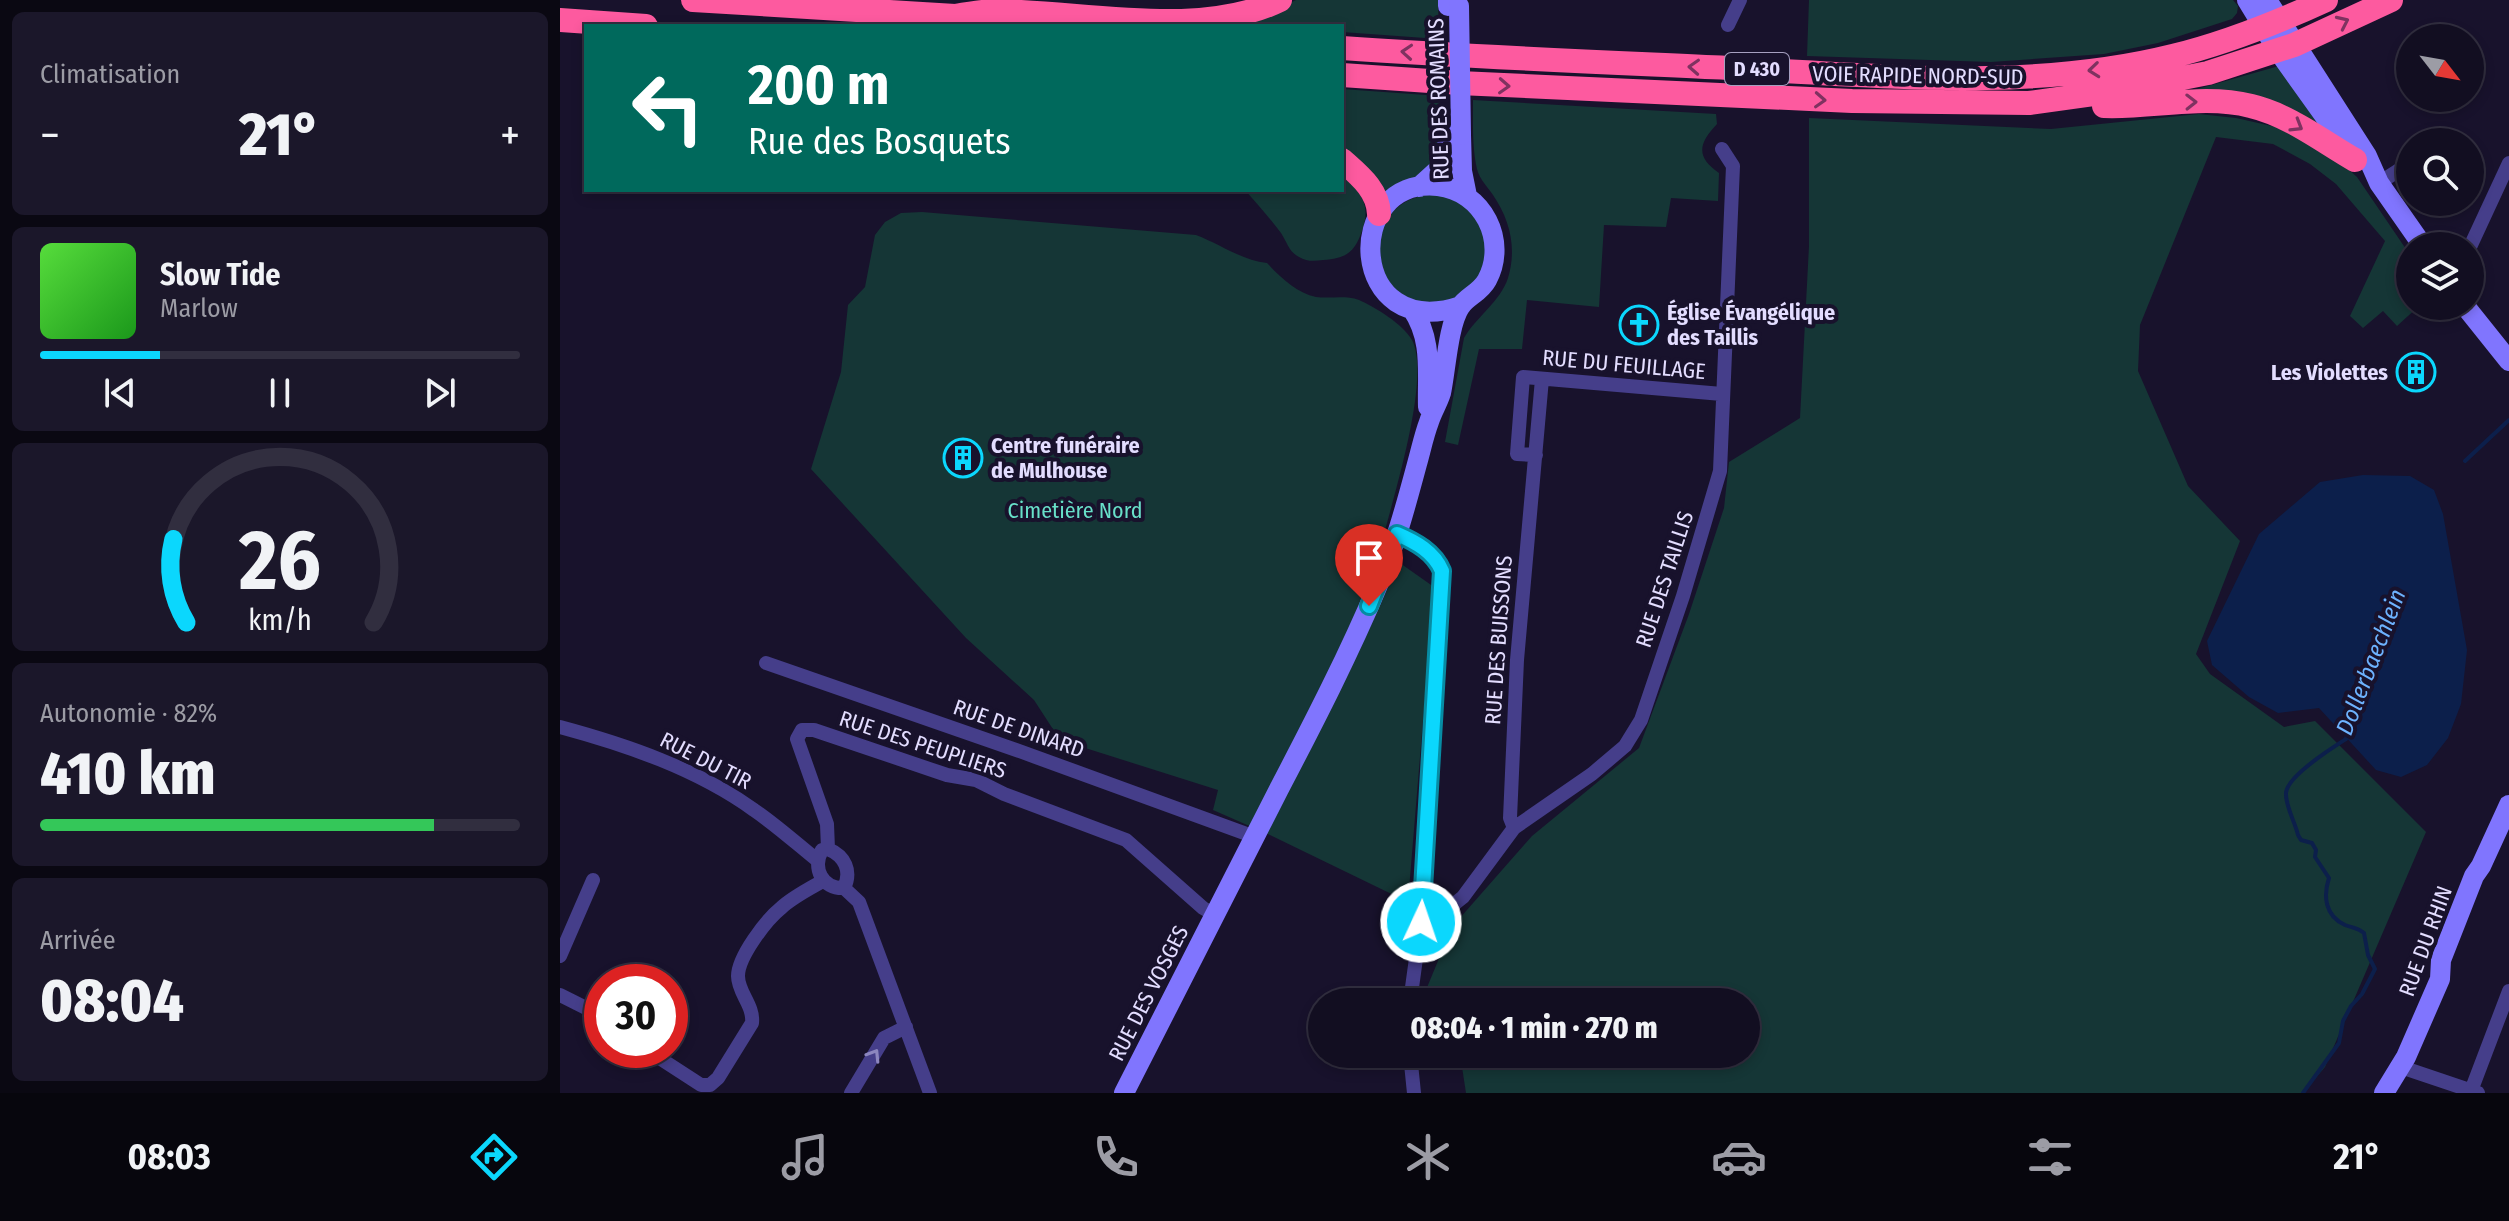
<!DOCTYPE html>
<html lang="fr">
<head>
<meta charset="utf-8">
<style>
  :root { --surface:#120e21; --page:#1b172a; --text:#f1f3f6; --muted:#9c9ca5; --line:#312e3f; --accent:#0bd7fd }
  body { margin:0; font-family:"Fira Sans Condensed",sans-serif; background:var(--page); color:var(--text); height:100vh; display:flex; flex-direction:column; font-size:30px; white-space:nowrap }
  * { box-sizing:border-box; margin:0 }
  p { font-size:26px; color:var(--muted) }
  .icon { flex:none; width:44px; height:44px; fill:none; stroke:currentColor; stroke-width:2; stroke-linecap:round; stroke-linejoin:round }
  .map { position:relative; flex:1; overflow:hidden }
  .sheet { display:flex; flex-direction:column; gap:12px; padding:12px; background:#0a0812; width:560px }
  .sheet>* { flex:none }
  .banner { position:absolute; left:24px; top:24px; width:760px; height:168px; border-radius:0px; box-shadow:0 4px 12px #0003,0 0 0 2px var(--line); background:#00695c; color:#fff; overflow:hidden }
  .needle { width:52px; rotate:121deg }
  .tools { position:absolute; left:1836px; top:24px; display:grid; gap:16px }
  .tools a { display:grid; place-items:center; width:88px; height:88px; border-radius:50%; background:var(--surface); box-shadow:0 4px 12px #0003,0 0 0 2px var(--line); font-size:40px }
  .speed { position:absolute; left:24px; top:964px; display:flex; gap:16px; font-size:40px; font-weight:700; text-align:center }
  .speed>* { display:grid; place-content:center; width:104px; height:104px; border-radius:50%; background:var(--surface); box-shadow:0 4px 12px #0003,0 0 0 2px var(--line); line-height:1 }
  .speed .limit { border:12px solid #d22; background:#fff; color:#111 }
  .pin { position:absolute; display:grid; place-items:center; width:68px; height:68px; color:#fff; margin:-82px -34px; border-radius:50% 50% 50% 0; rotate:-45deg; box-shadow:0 0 8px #0007 }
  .pin .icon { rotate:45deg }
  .me { position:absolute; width:88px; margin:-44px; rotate:3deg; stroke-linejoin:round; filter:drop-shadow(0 0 6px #0008) }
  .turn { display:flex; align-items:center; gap:28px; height:168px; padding:0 32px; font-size:36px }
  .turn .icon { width:104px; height:104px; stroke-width:2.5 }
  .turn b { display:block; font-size:56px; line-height:68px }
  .big { font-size:60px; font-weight:800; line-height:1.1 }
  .sheet .card { flex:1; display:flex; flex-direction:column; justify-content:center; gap:12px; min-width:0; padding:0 28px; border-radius:12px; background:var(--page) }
  .sheet .dial { align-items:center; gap:0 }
  .dial svg { height:208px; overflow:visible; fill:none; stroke:var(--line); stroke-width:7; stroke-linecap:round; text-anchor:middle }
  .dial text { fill:var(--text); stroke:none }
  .song { display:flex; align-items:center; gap:24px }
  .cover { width:96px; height:96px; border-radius:12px; background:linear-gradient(135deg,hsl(110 70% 55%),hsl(120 70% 35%)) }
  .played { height:8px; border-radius:4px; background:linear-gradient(90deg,var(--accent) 25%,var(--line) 25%) }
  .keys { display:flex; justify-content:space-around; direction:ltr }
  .heat { display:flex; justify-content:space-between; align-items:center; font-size:44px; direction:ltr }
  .charge { height:12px; border-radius:6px; background:linear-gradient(90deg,#34c759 82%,var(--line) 0) }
  .trip { position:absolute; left:748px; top:988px; width:452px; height:80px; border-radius:40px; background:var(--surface); box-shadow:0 4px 12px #0003,0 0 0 2px var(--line); font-weight:800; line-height:80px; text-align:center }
  .dock { display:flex; height:128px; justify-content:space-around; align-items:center; background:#07060d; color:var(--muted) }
  .dock .icon { width:56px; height:56px }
  .dock .on { color:var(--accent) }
  .dock b { font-size:36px; color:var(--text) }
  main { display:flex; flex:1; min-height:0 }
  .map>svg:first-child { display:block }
</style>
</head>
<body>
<main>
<section class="sheet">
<div class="card"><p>Climatisation</p>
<div class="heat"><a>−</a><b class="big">21°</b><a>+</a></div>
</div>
<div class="card">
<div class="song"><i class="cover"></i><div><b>Slow Tide</b><p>Marlow</p></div></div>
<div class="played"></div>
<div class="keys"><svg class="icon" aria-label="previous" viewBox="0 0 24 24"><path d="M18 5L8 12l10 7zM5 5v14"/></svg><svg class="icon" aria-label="pause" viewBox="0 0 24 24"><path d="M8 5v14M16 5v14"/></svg><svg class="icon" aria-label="next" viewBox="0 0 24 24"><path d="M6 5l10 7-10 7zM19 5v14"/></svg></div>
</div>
<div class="card dial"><svg viewBox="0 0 100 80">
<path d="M14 69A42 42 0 1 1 86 69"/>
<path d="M14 69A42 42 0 0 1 9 37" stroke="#0bd7fd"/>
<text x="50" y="56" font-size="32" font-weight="700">26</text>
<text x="50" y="72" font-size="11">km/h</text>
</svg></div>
<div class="card"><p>Autonomie · 82%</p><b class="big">410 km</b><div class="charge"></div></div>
<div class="card"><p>Arrivée</p><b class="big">08:04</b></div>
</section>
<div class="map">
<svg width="1949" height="1093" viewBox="0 0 1949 1093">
  <rect width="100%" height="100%" fill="#18122c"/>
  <path fill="#153636" d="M 736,0 L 878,0 L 879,39 L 782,32 L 782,26 L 694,26 L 693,21 Z
    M 1249,0 L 1673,0 L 1678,6 L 1677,13 L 1672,19 L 1598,43 L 1544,54 L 1431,62 L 1247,56 Z
    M 1719,66 L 1762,129 L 1623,93 Z
    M 782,89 L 880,96 C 880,125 884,157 858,177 C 849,184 834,187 824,192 L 782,151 Z
    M 913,100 L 1156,114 L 1157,124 C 1138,144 1136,157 1159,173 L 1158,201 L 1111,198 L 1106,227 L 1044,225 L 1039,307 L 967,300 L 962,349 L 919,349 L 898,445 L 885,442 L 904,338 C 917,316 940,302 948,278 C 957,248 950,220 933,195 C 927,186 920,180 917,169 C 912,147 913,122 913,100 Z
    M 1639,114 L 1676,118 L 1725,129 L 1780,162 L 1797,177 L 1850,255 L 1850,306 L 1859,306 L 1837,326 L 1823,311 L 1803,328 L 1790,316 L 1825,241 L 1776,184 L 1750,164 L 1713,144 L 1656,137 L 1580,325 L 1578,371 L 1628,486 L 1680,541 L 1636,654 L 1650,674 L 1724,727 L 1755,721 L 1866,832 L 1765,1067 L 1743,1093 L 906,1093 L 900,1054 L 1186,1054 L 1186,1002 L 861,1002 L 892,927 L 972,836 L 1079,748 L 1129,614 L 1164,508 L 1169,462 L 1240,418 L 1249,246 L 1249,118 L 1491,129 Z
    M 782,177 C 802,191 810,205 803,228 C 795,252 788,258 763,260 C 755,261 747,262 739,257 C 729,252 727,242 721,233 C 710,218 697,204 685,190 L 782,190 Z
    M818 249a54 54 0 1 1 108 0a54 54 0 1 1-108 0Z
    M 362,212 L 636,235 C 660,244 681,260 707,263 C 720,277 737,293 756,297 C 770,299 785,295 799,300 C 815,307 843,324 852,340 C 872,378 831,505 820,549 L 874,587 L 848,902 L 710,835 L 653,810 L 658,790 L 500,740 L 474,700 L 406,638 L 251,469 L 281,372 L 288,305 L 305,287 L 315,235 L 325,222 L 341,213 Z"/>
  <path fill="#0c1f4b" d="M 1803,475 L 1850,476 L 1874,490 L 1883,514 L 1907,650 L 1901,704 L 1888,738 L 1867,765 L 1841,777 L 1816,770 L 1759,708 L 1718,713 L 1689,697 L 1652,665 L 1647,641 L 1699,534 L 1760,482 Z"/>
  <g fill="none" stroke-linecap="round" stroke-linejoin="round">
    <path stroke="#0c1f4b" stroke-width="4" d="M 1905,461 L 1949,420
      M 1743,1093 L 1779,1043 L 1783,1021 L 1791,1006 L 1802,994 L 1815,969 L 1808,955 L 1804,933 C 1798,928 1793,928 1785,925 C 1765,916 1763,896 1769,878 L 1755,857 L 1756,850 L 1752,843 L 1741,840 L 1738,835 C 1735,822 1725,805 1726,793 C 1727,776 1772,748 1786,739 L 1787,734"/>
    <path stroke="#453e8a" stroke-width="14" d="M 1168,25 L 1180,0
      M 1880,142 L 1888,137
      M 1819,183 L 1850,163
      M 1910,247 L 1949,163
      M 976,455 L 957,454 L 963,377 L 1162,394
      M 837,534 C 856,542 874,552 882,571 L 861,922 L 850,1002
      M 206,663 L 462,752 L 695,837
      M 0,727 C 67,745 137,769 194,810 C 216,825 236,843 257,860
      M 954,828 L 950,818 L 957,660 L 982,379
      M 268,849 L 267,824 L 237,739 L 242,730 L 254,730 L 387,775 L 416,780 L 444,794 L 566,840 L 643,908 L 655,915
      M 268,849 C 285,856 292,871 284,888 C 262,889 252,868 262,850 Z
      M 284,888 L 299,902 L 370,1093
      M 861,922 L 878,917 L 903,897 L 954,828 L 1032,774 L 1065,746 L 1081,720 L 1123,596 L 1160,471 L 1173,166 L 1162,149
      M 0,956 L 33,880
      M 0,995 L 42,1016
      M 87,1050 L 141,1085 L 150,1085
      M 850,1054 L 854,1093
      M 1841,1067 L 1918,1093
      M 150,1085 L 158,1078 L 192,1023 C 194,1005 178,993 178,976 C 178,957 206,920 221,908 C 233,897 249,889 263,881
      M 1911,1091 L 1949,991
      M 291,1093 L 324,1038 L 346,1027"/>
    <path stroke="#8075fe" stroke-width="20" d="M 888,0 L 888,6
      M 1687,0 L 1718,51 L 1778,135
      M 1707,0 L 1807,156 L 1819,183 L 1863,246
      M 901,135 L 902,171 L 907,196
      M 859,187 L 881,167 L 890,135
      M 1905,306 L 1949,361
      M 852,309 C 873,340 867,372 868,407
      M 564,1093 C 616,992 668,891 719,789 C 754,722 789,654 818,585 C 835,546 846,505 857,464 C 861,450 864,435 869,422 C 872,412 878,403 881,393 C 886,369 888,326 900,307 C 906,297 920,293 927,280 C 948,241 923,191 878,186 C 781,176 788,344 901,306
      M 1824,1093 L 1846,1057 L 1880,979 L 1881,960 L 1914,876 L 1921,866 L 1949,805"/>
    <path stroke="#fd5a9f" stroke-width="24" d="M 133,0 L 395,16 L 409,20
      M 395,16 C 407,14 419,12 432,11 C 519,11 639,40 720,0
      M 0,20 L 86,26
      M 782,48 C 911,57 1039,62 1168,68 C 1315,75 1469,92 1613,56 C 1666,43 1716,23 1766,0
      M 782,75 L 899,83 L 1292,101 L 1469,103 L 1562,90 L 1648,73 L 1734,45 L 1831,0
      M 1544,106 C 1593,108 1643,94 1691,106 C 1729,115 1762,141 1795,160
      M 782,160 C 800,176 818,190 819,214"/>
    <path stroke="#8075fe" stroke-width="20" d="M 899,6 L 901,135"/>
  </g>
  <defs><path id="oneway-chevron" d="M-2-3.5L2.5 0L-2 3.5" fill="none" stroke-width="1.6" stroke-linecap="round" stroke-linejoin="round" transform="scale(2)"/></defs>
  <g stroke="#7f3260">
    <use href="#oneway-chevron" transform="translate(1783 22) rotate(-25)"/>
    <use href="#oneway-chevron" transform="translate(847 52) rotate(-176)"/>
    <use href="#oneway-chevron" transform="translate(1134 67) rotate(-177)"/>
    <use href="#oneway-chevron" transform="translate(1534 70) rotate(174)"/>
    <use href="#oneway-chevron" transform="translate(944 86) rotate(3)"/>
    <use href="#oneway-chevron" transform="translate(1260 100) rotate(3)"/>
    <use href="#oneway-chevron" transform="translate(1631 102) rotate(-1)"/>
    <use href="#oneway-chevron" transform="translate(1737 126) rotate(31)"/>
  </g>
  <use stroke="#8c86bf" href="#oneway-chevron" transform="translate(314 1055) rotate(-58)"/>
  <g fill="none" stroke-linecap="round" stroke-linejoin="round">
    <defs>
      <path id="route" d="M 809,606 L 837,534 C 856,542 874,552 882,571 L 861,922"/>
    </defs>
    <use href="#route" stroke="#078ca4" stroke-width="20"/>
    <use href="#route" stroke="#0bd7fd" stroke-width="14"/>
  </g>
  <defs>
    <symbol id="church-ring" viewBox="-11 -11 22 22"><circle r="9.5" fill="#18122c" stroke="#0bd7fd" stroke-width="1.5"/><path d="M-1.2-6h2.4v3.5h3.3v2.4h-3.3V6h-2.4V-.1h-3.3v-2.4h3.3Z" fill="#0bd7fd"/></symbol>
    <symbol id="building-ring" viewBox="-11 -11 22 22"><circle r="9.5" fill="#18122c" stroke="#0bd7fd" stroke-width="1.5"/><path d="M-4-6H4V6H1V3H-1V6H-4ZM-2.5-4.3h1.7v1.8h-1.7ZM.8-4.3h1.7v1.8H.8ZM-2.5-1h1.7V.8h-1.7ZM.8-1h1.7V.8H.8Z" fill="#0bd7fd"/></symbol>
  </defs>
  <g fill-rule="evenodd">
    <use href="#church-ring" x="1057" y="303" width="44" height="44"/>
    <use href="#building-ring" x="1834" y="350" width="44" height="44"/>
    <use href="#building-ring" x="381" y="436" width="44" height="44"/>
  </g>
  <g text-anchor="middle" stroke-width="8" stroke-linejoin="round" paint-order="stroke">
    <rect fill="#18122c" stroke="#a6a0c0" stroke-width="2" x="1165" y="53" width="64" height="32" rx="6"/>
    <g font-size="20" font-weight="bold" fill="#e3ddff">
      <text x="1197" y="76">D 430</text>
    </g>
    <g font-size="22" fill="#e3ddff" stroke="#18122c">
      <text transform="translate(1358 75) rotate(1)" y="8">VOIE RAPIDE NORD-SUD</text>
      <text transform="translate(878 99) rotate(-92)" y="8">RUE DES ROMAINS</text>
      <text transform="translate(1064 364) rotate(5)" y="8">RUE DU FEUILLAGE</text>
      <text transform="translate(1104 579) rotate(-72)" y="8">RUE DES TAILLIS</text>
      <text transform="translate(938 640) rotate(-86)" y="8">RUE DES BUISSONS</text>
      <text transform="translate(459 728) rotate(19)" y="8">RUE DE DINARD</text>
      <text transform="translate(363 744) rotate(18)" y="8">RUE DES PEUPLIERS</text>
      <text transform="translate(146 760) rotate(27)" y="8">RUE DU TIR</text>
      <text transform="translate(1865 941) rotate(-70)" y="8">RUE DU RHIN</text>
      <text transform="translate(588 993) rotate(-63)" y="8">RUE DES VOSGES</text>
    </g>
    <g font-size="22" font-weight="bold" fill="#e3ddff" stroke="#18122c" text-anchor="start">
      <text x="1107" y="320">Église Évangélique<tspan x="1107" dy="25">des Taillis</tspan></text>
      <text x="1828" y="380" text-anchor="end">Les Violettes</text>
      <text x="431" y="453">Centre funéraire<tspan x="431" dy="25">de Mulhouse</tspan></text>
    </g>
    <g font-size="22" fill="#68e0c9" stroke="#18122c">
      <text x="515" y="518">Cimetière Nord</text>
    </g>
    <g font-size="24" font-style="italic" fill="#6db2fe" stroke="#18122c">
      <text transform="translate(1811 662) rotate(-69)" y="8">Dollerbaechlein</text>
    </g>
  </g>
</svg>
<div class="tools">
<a><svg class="needle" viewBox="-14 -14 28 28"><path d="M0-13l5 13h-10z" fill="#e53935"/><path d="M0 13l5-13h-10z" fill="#9c9ca5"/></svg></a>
<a><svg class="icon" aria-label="search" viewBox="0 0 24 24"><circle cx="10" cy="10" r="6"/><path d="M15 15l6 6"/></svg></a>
<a><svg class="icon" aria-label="layers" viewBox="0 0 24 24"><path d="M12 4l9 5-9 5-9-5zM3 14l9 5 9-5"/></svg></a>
</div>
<div class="speed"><div class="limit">30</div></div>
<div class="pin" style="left:809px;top:606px;background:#d93025"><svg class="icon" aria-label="arrive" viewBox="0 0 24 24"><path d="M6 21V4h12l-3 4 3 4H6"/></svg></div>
<svg class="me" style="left:861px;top:922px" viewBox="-20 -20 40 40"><circle r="17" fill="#0bd7fd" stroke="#fff" stroke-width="3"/><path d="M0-11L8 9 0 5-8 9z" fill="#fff"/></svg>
<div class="trip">08:04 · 1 min · 270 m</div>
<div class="banner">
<div class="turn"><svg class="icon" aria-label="left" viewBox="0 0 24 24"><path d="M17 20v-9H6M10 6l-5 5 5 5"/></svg><div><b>200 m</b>Rue des Bosquets</div></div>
</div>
</div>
</main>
<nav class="dock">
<b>08:03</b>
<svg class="icon on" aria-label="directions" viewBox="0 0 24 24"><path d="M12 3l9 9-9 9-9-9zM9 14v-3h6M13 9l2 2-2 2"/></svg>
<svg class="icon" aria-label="music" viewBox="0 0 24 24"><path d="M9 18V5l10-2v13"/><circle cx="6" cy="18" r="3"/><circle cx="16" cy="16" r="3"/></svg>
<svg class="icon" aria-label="phone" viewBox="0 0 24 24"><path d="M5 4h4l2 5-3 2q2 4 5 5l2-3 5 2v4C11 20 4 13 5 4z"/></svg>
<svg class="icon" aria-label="climate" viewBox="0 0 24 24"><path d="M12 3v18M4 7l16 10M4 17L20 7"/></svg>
<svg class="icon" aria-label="car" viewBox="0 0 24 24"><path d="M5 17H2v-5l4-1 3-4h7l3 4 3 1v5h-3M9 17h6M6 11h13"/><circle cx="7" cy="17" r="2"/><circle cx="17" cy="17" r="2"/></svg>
<svg class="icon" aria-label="filters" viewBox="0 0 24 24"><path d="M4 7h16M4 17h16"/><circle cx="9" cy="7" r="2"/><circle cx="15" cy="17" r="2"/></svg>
<b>21°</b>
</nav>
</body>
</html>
